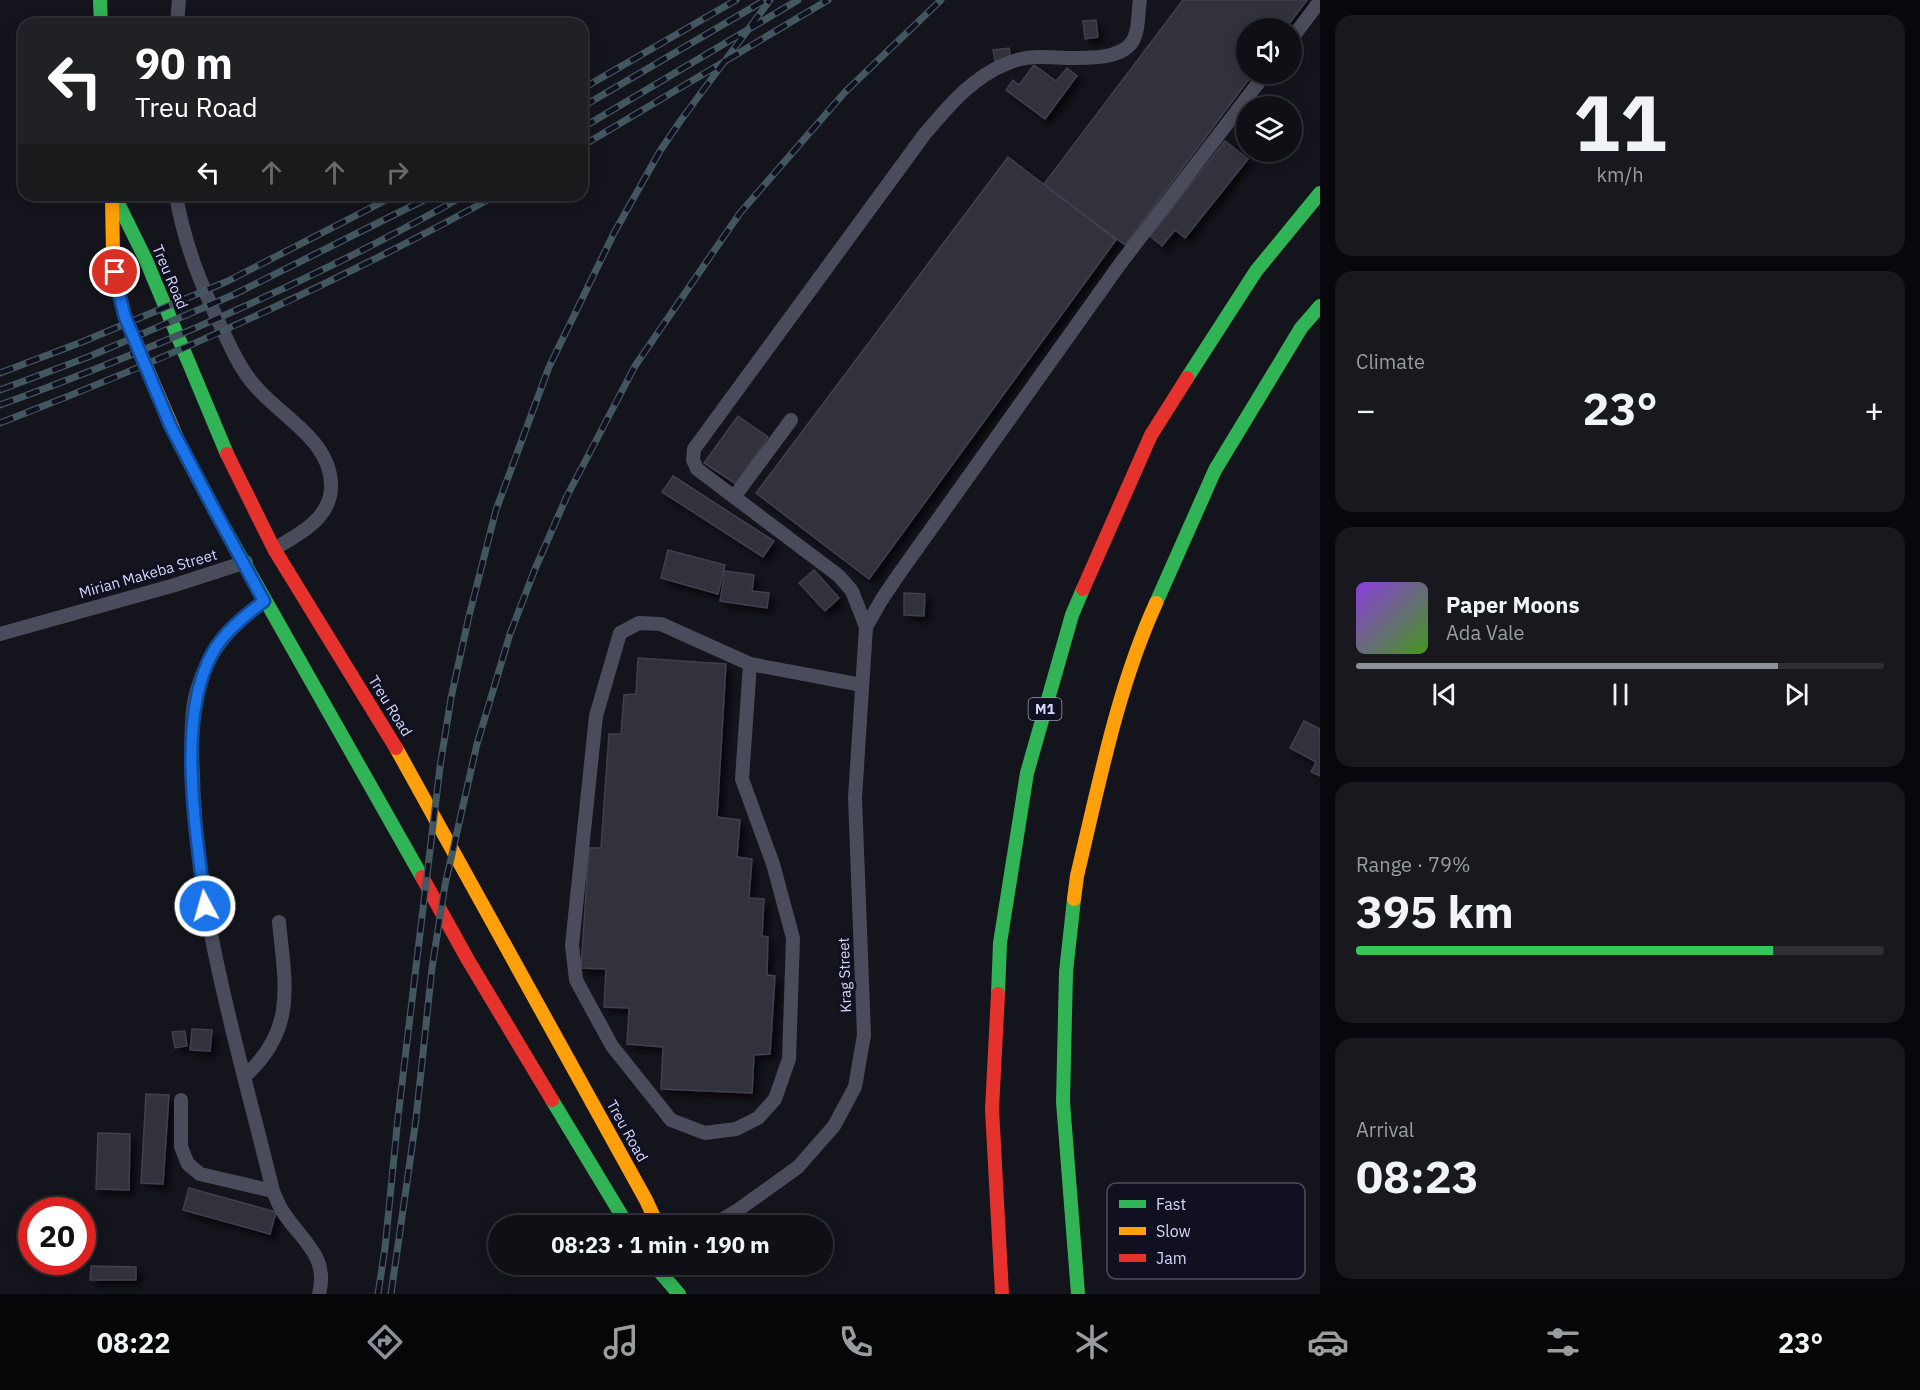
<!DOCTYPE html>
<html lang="en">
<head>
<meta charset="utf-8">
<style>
  :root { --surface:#0f0f15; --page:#18181e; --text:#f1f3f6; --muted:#9b9ca0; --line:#2f2f34; --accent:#8c9099 }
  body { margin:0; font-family:"IBM Plex Sans",sans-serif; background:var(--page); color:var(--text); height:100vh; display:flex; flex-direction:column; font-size:22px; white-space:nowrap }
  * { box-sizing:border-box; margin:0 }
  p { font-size:20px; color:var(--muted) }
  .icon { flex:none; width:33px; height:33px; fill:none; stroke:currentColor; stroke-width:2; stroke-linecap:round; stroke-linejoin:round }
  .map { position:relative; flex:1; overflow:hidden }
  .drawer { display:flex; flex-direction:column; gap:15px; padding:15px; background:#08080c; width:600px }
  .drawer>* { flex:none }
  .guide { position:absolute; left:18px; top:18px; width:570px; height:183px; border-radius:18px; box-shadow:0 3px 15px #0003,0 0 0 2px var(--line); background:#202124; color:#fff; overflow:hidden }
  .buttons { position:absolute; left:1236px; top:18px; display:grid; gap:12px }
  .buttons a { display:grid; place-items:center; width:66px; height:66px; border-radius:50%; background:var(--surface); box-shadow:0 3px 15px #0003,0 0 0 2px var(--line); font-size:30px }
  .speed { position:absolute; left:18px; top:1197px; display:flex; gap:12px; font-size:30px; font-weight:700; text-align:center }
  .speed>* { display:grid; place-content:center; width:78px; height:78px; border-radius:50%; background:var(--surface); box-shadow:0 3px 15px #0003,0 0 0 2px var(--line); line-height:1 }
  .speed .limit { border:9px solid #d22; background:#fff; color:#111 }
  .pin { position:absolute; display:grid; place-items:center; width:51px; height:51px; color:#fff; margin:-26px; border:3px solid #fff; border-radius:50%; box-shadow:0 2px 6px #0007 }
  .me { position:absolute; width:66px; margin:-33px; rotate:354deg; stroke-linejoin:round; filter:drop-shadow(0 0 4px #0008) }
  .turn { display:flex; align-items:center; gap:21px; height:126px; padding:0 18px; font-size:27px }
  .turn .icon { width:78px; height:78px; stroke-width:2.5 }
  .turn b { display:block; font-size:42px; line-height:51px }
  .lanes { display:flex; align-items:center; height:57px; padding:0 18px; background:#0003; justify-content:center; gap:30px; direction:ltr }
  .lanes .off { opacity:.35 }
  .big { font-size:45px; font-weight:700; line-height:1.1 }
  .drawer .tile { flex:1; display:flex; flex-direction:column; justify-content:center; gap:9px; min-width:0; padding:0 21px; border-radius:18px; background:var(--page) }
  .drawer .dial { align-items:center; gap:0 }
  .dial b { font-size:78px; line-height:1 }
  .song { display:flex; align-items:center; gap:18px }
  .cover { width:72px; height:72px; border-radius:9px; background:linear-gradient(135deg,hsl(270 70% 55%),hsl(100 70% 35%)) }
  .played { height:6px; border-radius:3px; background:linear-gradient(90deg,var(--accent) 80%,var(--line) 80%) }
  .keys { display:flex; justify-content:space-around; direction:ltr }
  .heat { display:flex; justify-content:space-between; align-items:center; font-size:33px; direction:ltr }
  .charge { height:9px; border-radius:4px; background:linear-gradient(90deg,#34c759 79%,var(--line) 0) }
  .trip { position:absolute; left:488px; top:1215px; width:345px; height:60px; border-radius:30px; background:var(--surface); box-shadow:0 3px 15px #0003,0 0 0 2px var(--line); font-weight:700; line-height:60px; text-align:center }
  .menu { display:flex; height:96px; justify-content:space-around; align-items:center; background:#060608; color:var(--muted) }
  .menu .icon { width:42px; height:42px }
  .menu .on { color:var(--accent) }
  .menu b { font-size:27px; color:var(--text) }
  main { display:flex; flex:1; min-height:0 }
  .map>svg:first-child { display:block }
</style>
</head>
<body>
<main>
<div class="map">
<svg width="1320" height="1294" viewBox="0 0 1320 1294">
  <defs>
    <filter id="shadow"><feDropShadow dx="5.5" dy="5.5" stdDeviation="3" flood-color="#0009"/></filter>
  </defs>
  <rect width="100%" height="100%" fill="#14141c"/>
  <path fill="#32323e" stroke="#403f4f" stroke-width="1.5" filter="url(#shadow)" d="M 1183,0 L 1307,0 L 1286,28 L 1246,28 L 1246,74 L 1253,74 L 1125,245 L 1044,184 Z
    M 1096,20 L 1098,37 L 1085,39 L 1083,21 Z
    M 1009,48 L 1011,59 L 995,61 L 993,50 Z
    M 1034,65 L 1056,81 L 1067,68 L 1077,76 L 1045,119 L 1006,90 L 1013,80 L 1019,85 Z
    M 1225,141 L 1248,159 L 1185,238 L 1175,230 L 1162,246 L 1150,236 Z
    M 1008,157 L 1116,240 L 869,579 L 756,493 Z
    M 738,416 L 768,437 L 736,484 L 704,463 Z
    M 673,476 L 774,541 L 763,557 L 662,492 Z
    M 668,550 L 725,565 L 718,594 L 661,578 Z
    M 814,570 L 839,598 L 825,611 L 799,583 Z
    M 725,571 L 754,575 L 752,591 L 769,593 L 767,608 L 720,601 Z
    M 904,593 L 925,594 L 924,616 L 904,615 Z
    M 638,658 L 726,664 L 717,817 L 740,820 L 737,857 L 752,859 L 749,898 L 764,899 L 762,936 L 768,937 L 767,975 L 775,976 L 770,1054 L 754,1055 L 752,1093 L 661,1089 L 663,1047 L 627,1044 L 629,1008 L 604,1007 L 606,969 L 581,968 L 589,848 L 601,848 L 609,734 L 621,734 L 624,695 L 636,694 Z
    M 1304,721 L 1320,729 L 1320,776 L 1311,772 L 1316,762 L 1290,748 Z
    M 192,1029 L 212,1030 L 210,1051 L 190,1050 Z
    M 185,1031 L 187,1046 L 175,1048 L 172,1032 Z
    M 146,1094 L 169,1095 L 163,1184 L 141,1183 Z
    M 98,1133 L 130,1134 L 129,1190 L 96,1189 Z
    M 189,1188 L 276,1212 L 270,1234 L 183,1210 Z
    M 91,1266 L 136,1267 L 136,1280 L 90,1280 Z"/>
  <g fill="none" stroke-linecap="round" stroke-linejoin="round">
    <path stroke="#4a4c5c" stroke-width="14" d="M 177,24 L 179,0
      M 1292,38 L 1320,1
      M 176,195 C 184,243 201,285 222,329 C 232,350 241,371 257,388 C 283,418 333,442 331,488 C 330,519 298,535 274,549
      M 734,497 L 791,420
      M 264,601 C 231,627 209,648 197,690 C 189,717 192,748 193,776 C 196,917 240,1055 273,1191 C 276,1198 279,1206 283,1212 C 302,1241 329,1256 319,1294
      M 866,627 L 882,599 L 899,574 L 1120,264 L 1265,74
      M 0,634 L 175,585 L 246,562
      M 750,664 L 661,624 L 639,623 L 620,633 L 596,716 L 572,945 L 576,980 L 612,1046 L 671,1120 L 705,1133 L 736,1129 L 758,1118 L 775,1099 L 789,1059 L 793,938 L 773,864 L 742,779 L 750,664 L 862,685
      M 245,1076 C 297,1029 285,984 279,922
      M 181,1100 L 181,1147 L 188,1164 L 200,1174 L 273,1191
      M 712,1226 L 738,1210 L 798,1167 L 834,1126 L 855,1087 L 864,1035 L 855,798 L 866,627 L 852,591 L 839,576 L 697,469 L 693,460 L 694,449 L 924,135 C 947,108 972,77 1006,64 C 1015,60 1028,57 1037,57 C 1062,56 1125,67 1135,36 C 1139,26 1138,11 1140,0"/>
    <path stroke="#30b455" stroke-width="14" d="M 100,0 L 101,24
      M 114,195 L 145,258 L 227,454
      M 1187,378 L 1256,271 L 1320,193
      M 180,445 L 216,513 L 422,877
      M 1156,603 L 1215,470 L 1301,328 L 1320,306
      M 1074,899 L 1066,972 L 1063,1102 L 1078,1294
      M 998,994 L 1000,943 L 1027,773 L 1072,615 L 1083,589
      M 552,1100 L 628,1226
      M 653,1264 L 679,1294"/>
    <path stroke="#ff9f0a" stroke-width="14" d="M 112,198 L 113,254 L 118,290 L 125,317 L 180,445
      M 396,748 L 646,1200 L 658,1226
      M 1074,899 L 1077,876 C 1099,784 1117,689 1156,603"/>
    <path stroke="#e5322d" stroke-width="14" d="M 227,454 L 274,549 L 396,748
      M 1083,589 L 1151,435 L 1187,378
      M 422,877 L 468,960 L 552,1100
      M 998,994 L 992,1109 L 1002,1294"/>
    <defs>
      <path id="rail" d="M 582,89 L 736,0
        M 582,107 L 765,0
        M 582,128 L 798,0
        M 582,146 L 828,0
        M 0,373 L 82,342 L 228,281 L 396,195
        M 0,390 L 88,357 L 233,295 L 434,195
        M 0,405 C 160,347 317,279 465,195
        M 0,423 C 172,357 335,284 497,195
        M 378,1294 L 385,1248 L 398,1117 L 440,767 L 451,698 L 469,616 L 496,510 L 549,367 L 614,233 L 660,151 L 681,120 L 770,0
        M 391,1294 L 416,1119 L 432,968 L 445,885 L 477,744 L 510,634 L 535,569 L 567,496 L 635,366 L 740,213 L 845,92 L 941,0"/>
    </defs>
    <use href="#rail" stroke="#42575f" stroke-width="7"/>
    <use href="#rail" stroke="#101020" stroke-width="4.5" stroke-dasharray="14" stroke-linecap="butt"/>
  </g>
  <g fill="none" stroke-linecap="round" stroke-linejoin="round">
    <defs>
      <path id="route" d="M 115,272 L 118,290 L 125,317 L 171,427 L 216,513 L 264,601 C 245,616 225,631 213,652 C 175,720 197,832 205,906"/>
    </defs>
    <use href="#route" stroke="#114b97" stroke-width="15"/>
    <use href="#route" stroke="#1a73e8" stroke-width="10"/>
  </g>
  <g text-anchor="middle" stroke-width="6" stroke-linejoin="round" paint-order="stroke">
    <rect fill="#101020" stroke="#999bb9" stroke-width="1.5" x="1028.5" y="698" width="33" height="22" rx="4.5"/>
    <g font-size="14" font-weight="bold" fill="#d4d7fa">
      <text x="1045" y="714">M1</text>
    </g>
    <g font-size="15" fill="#d4d7fa" stroke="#101020">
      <text transform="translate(170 277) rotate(67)" y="5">Treu Road</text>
      <text transform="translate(148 574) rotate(-16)" y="5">Mirian Makeba Street</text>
      <text transform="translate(390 706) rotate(58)" y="5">Treu Road</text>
      <text transform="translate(845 975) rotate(-92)" y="5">Krag Street</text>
      <text transform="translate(627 1131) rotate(61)" y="5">Treu Road</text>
    </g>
  </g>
  <rect x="1107" y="1183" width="198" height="96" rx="9" fill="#101020" stroke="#4b4c61" stroke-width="1.5"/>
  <rect x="1119" y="1200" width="27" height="8" fill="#30b455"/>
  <rect x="1119" y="1227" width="27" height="8" fill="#ff9f0a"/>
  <rect x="1119" y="1254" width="27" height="8" fill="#e5322d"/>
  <g font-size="16" fill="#d4d7fa">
    <text x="1156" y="1210">Fast</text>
    <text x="1156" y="1237">Slow</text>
    <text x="1156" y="1264">Jam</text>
  </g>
</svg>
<div class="buttons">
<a><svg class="icon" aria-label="sound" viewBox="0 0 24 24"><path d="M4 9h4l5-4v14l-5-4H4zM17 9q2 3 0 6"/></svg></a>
<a><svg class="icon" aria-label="layers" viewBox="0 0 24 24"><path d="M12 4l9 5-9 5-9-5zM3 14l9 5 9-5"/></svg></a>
</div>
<div class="speed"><div class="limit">20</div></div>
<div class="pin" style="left:115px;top:272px;background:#d93025"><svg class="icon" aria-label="arrive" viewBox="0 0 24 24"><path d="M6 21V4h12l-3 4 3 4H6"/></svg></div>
<svg class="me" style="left:205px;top:906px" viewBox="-20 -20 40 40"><circle r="17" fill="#1a73e8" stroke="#fff" stroke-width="3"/><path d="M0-11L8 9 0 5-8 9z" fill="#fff"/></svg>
<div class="trip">08:23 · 1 min · 190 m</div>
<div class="guide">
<div class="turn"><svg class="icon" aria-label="left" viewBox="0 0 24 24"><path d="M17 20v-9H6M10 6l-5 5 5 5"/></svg><div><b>90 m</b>Treu Road</div></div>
<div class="lanes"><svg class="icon" aria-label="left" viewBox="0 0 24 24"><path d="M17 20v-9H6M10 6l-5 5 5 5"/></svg><svg class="icon off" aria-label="ahead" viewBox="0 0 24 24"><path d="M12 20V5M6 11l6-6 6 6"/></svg><svg class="icon off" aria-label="ahead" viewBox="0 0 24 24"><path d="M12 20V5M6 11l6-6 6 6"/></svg><svg class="icon off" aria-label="right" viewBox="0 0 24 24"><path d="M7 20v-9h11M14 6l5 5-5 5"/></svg></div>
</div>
</div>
<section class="drawer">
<div class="tile dial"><b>11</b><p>km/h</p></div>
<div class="tile"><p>Climate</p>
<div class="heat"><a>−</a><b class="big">23°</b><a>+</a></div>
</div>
<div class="tile">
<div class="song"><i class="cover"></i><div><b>Paper Moons</b><p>Ada Vale</p></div></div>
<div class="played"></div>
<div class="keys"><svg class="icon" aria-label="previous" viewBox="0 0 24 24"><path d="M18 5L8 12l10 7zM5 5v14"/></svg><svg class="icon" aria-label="pause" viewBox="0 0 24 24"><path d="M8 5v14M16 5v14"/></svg><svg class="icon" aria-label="next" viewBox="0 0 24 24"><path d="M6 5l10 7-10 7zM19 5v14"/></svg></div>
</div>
<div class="tile"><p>Range · 79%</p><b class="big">395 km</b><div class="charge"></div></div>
<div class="tile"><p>Arrival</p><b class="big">08:23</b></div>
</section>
</main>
<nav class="menu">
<b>08:22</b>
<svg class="icon on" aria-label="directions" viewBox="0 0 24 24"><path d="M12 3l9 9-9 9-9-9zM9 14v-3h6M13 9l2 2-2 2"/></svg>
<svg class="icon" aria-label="music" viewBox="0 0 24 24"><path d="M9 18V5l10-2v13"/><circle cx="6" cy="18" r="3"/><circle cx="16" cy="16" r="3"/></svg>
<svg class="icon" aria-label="phone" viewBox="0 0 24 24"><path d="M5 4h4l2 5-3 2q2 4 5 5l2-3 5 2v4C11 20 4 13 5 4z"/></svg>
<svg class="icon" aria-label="climate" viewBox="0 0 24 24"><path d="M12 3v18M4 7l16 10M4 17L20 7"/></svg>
<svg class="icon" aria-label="car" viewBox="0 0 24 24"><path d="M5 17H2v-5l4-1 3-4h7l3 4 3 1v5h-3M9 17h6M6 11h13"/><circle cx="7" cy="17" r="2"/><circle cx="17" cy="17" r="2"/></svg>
<svg class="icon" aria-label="filters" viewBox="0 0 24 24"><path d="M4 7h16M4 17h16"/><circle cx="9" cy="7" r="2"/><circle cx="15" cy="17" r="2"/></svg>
<b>23°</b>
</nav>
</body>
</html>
